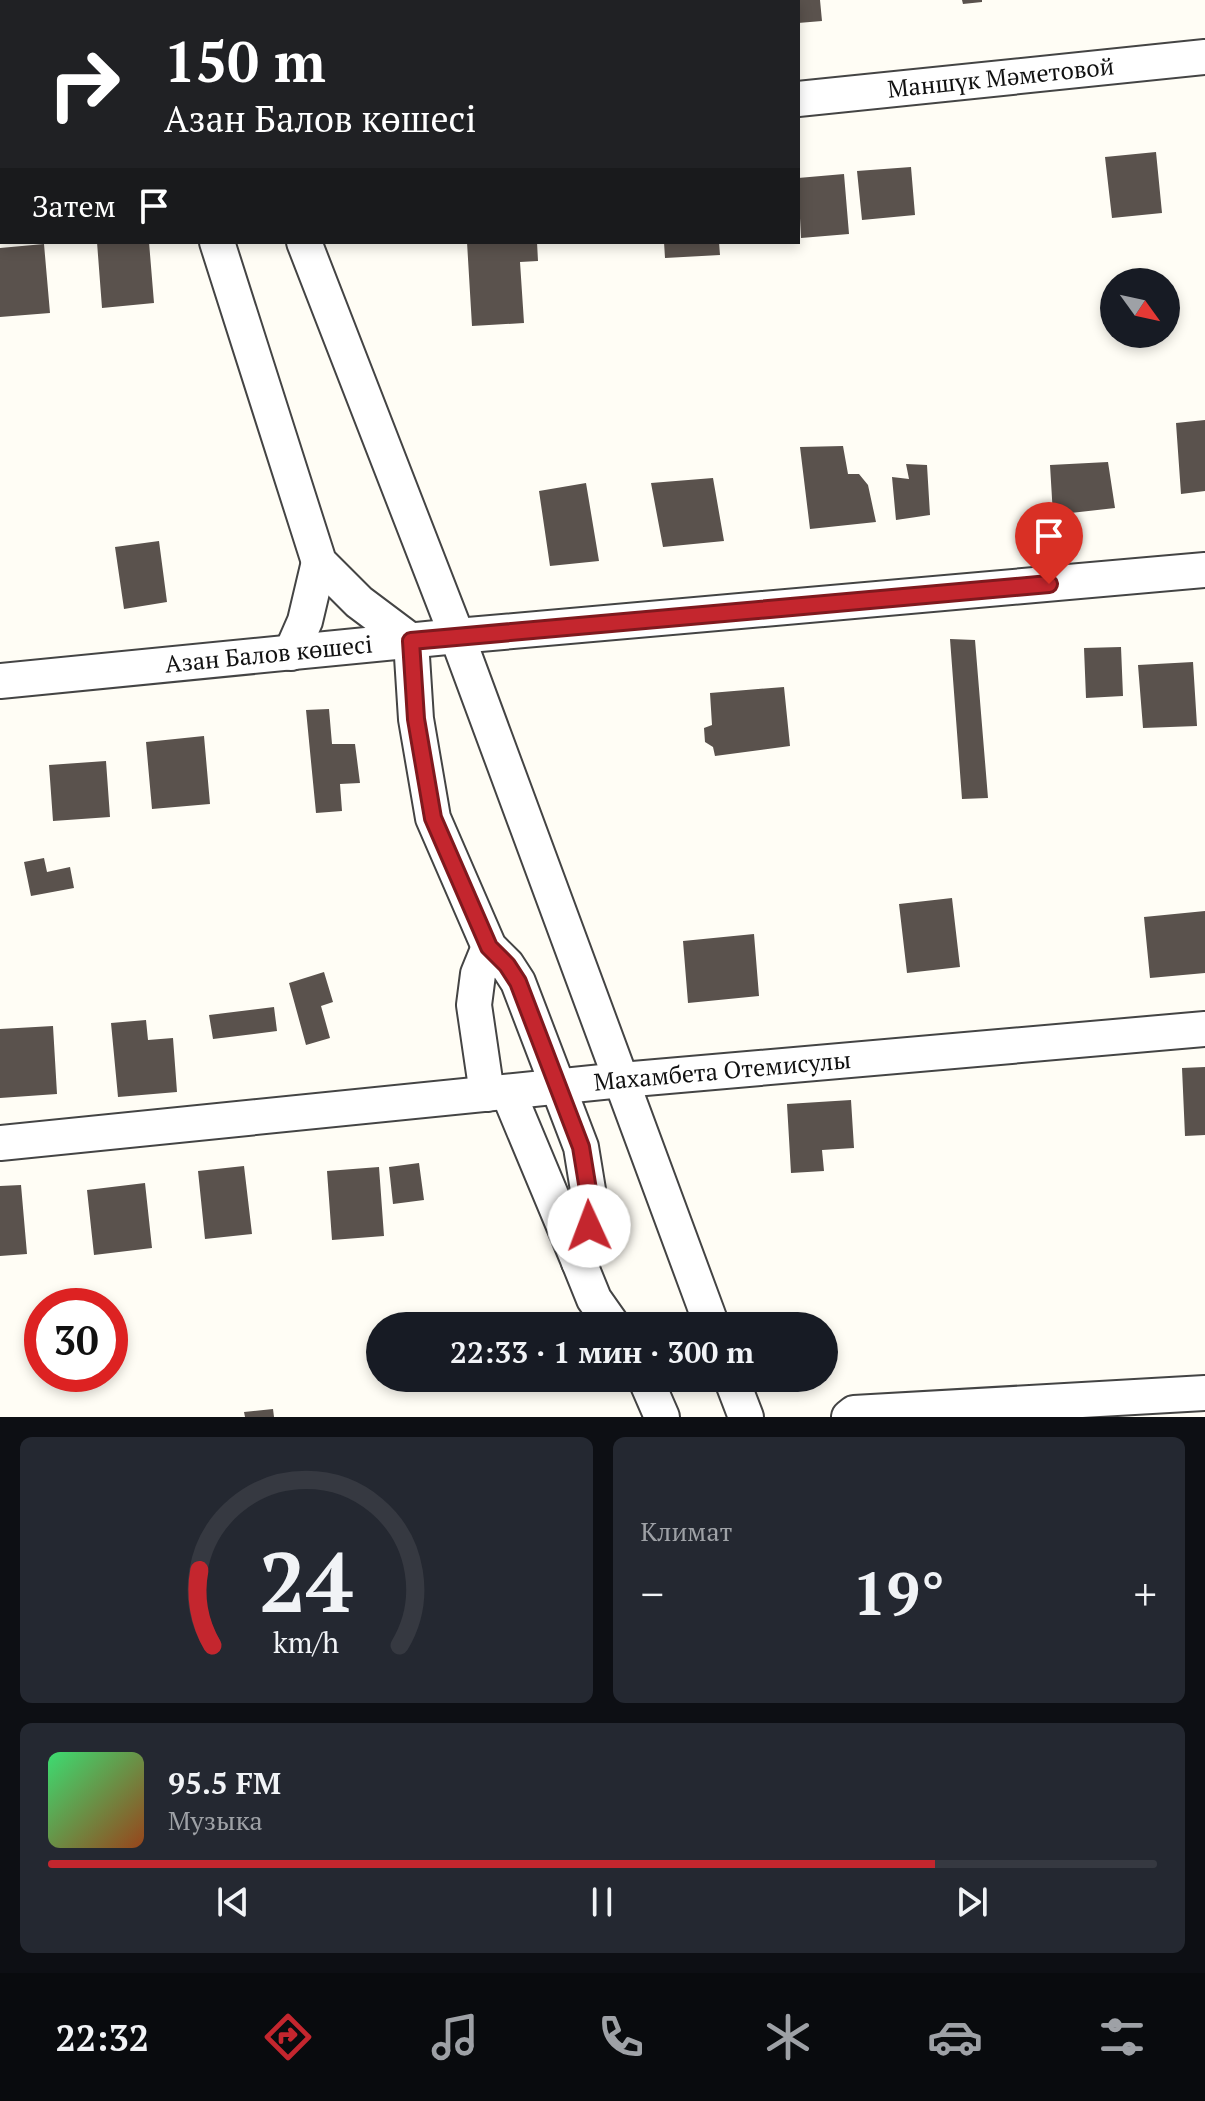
<!DOCTYPE html>
<html lang="ru">
<head>
<meta charset="utf-8">
<style>
  :root { --surface:#171b24; --page:#242831; --text:#f1f3f6; --muted:#9ea1a6; --line:#363941; --accent:#c4262e }
  body { margin:0; font-family:"PT Serif",serif; background:var(--page); color:var(--text); height:100vh; display:flex; flex-direction:column; font-size:30px; white-space:nowrap }
  * { box-sizing:border-box; margin:0 }
  p { font-size:26px; color:var(--muted) }
  .icon { flex:none; width:44px; height:44px; fill:none; stroke:currentColor; stroke-width:2; stroke-linecap:round; stroke-linejoin:round }
  .map { position:relative; height:1417px; overflow:hidden }
  .details { display:flex; flex-direction:column; gap:20px; padding:20px; background:#0d0f14; flex:1 }
  .details>* { flex:none }
  .hud { position:absolute; left:0px; top:0px; width:800px; height:244px; box-shadow:0 4px 12px #0003; background:#202124; color:#fff; overflow:hidden }
  .needle { width:52px; rotate:123deg }
  .controls { position:absolute; left:1100px; top:268px; display:grid; gap:16px }
  .controls a { display:grid; place-items:center; width:80px; height:80px; border-radius:50%; background:var(--surface); box-shadow:0 4px 12px #0003; font-size:40px }
  .speed { position:absolute; left:24px; top:1288px; display:flex; gap:16px; font-size:40px; font-weight:700; text-align:center }
  .speed>* { display:grid; place-content:center; width:104px; height:104px; border-radius:50%; background:var(--surface); box-shadow:0 4px 12px #0003; line-height:1 }
  .speed .limit { border:12px solid #d22; background:#fff; color:#111 }
  .pin { position:absolute; display:grid; place-items:center; width:68px; height:68px; color:#fff; margin:-82px -34px; border-radius:50% 50% 50% 0; rotate:-45deg; box-shadow:0 0 8px #0007 }
  .pin .icon { rotate:45deg }
  .me { position:absolute; width:88px; margin:-44px; rotate:358deg; stroke-linejoin:round; filter:drop-shadow(0 0 6px #0008) }
  .turn { display:flex; align-items:center; gap:28px; height:168px; padding:0 32px; font-size:36px }
  .turn .icon { width:104px; height:104px; stroke-width:2.5 }
  .turn b { display:block; font-size:56px; line-height:68px }
  .then { display:flex; align-items:center; height:76px; padding:0 32px; background:#0003; gap:16px; font-size:30px }
  .big { font-size:60px; font-weight:700; line-height:1.1 }
  .details .widget { flex:1; display:flex; flex-direction:column; justify-content:center; gap:12px; min-width:0; padding:0 28px; border-radius:12px; background:var(--page) }
  .details .dial { align-items:center; gap:0 }
  .dial svg { height:208px; overflow:visible; fill:none; stroke:var(--line); stroke-width:7; stroke-linecap:round; text-anchor:middle }
  .dial text { fill:var(--text); stroke:none }
  .song { display:flex; align-items:center; gap:24px }
  .cover { width:96px; height:96px; border-radius:12px; background:linear-gradient(135deg,hsl(140 70% 55%),hsl(20 70% 35%)) }
  .played { height:8px; border-radius:4px; background:linear-gradient(90deg,var(--accent) 80%,var(--line) 80%) }
  .keys { display:flex; justify-content:space-around; direction:ltr }
  .heat { display:flex; justify-content:space-between; align-items:center; font-size:44px; direction:ltr }
  .details .tiles { flex:1; display:grid; gap:20px; grid-template-columns:1fr 1fr }
  .widget:last-child { grid-column:span 2 }
  .trip { position:absolute; left:366px; top:1312px; width:472px; height:80px; border-radius:40px; background:var(--surface); box-shadow:0 4px 12px #0003; font-weight:700; line-height:80px; text-align:center }
  .dock { display:flex; height:128px; justify-content:space-around; align-items:center; background:#090b0e; color:var(--muted) }
  .dock .icon { width:56px; height:56px }
  .dock .selected { color:var(--accent) }
  .dock b { font-size:36px; color:var(--text) }
  .map>svg:first-child { display:block }
</style>
</head>
<body>
<div class="map">
<svg width="1205" height="1417" viewBox="0 0 1205 1417">
  <rect width="100%" height="100%" fill="#fffdf5"/>
  <path fill="#5a524d" d="M 798,0 L 820,0 L 822,21 L 798,23 Z
    M 962,0 L 982,0 L 982,2 L 963,4 Z
    M 1156,152 L 1162,213 L 1112,218 L 1105,157 Z
    M 911,167 L 915,215 L 862,220 L 857,171 Z
    M 844,174 L 849,234 L 801,238 L 798,178 Z
    M 97,242 L 149,242 L 154,303 L 102,308 Z
    M 467,242 L 537,242 L 538,261 L 520,262 L 524,323 L 472,326 Z
    M 664,242 L 719,242 L 720,255 L 665,258 Z
    M 44,244 L 50,313 L 0,317 L 0,248 Z
    M 1205,420 L 1205,491 L 1181,494 L 1176,423 Z
    M 843,446 L 848,474 L 859,474 L 868,485 L 876,522 L 810,529 L 800,447 Z
    M 1108,462 L 1115,508 L 1053,515 L 1050,465 Z
    M 906,464 L 927,465 L 930,515 L 896,520 L 892,477 L 909,479 Z
    M 713,478 L 724,541 L 663,547 L 651,483 Z
    M 586,483 L 599,561 L 550,566 L 539,491 Z
    M 159,541 L 167,602 L 124,609 L 115,547 Z
    M 950,639 L 975,640 L 988,798 L 962,799 Z
    M 1121,647 L 1123,696 L 1086,698 L 1084,648 Z
    M 1193,662 L 1197,726 L 1143,728 L 1138,665 Z
    M 784,687 L 790,746 L 715,756 L 713,747 L 705,742 L 704,728 L 712,725 L 710,693 Z
    M 329,709 L 332,744 L 355,744 L 360,783 L 340,784 L 342,811 L 316,813 L 306,710 Z
    M 204,736 L 210,804 L 152,809 L 146,742 Z
    M 106,761 L 110,817 L 53,821 L 49,765 Z
    M 44,858 L 47,872 L 70,867 L 74,888 L 31,896 L 24,862 Z
    M 952,898 L 960,967 L 907,973 L 899,904 Z
    M 1205,911 L 1205,973 L 1150,978 L 1144,917 Z
    M 754,934 L 759,996 L 688,1003 L 683,941 Z
    M 324,972 L 333,1002 L 321,1006 L 330,1038 L 306,1045 L 289,983 Z
    M 274,1007 L 277,1031 L 213,1039 L 209,1015 Z
    M 146,1020 L 148,1040 L 173,1038 L 177,1092 L 118,1097 L 111,1023 Z
    M 53,1026 L 57,1094 L 0,1098 L 0,1029 Z
    M 1205,1067 L 1205,1135 L 1185,1136 L 1182,1068 Z
    M 851,1100 L 854,1148 L 822,1150 L 824,1171 L 791,1173 L 787,1104 Z
    M 419,1163 L 424,1200 L 393,1204 L 389,1167 Z
    M 244,1166 L 252,1234 L 205,1239 L 198,1171 Z
    M 379,1167 L 384,1236 L 332,1240 L 327,1171 Z
    M 145,1183 L 152,1248 L 94,1255 L 87,1190 Z
    M 21,1185 L 27,1254 L 0,1256 L 0,1186 Z
    M 273,1409 L 274,1417 L 245,1417 L 244,1412 Z"/>
  <g fill="none" stroke-linecap="round" stroke-linejoin="round">
    <defs>
      <g id="minor">
        <path d="M 134,0 L 135,2"/>
        <path d="M 210,0 L 210,2"/>
        <path id="s1" d="M 798,99 L 1205,57"/>
        <path d="M 0,175 L 2,175"/>
        <path d="M 217,242 L 319,562 L 359,602 L 411,641 L 416,719 L 433,818 L 489,947 L 507,965 L 518,982 L 581,1147 L 589,1196 L 589,1226 L 579,1262 L 594,1299 L 613,1326"/>
        <path d="M 304,242 L 457,636 L 712,1326"/>
        <path d="M 291,653 L 305,621 L 319,562"/>
        <path id="s2" d="M 0,681 L 457,636 L 1205,570"/>
        <path d="M 508,1092 L 579,1262"/>
        <path d="M 487,1094 L 474,1005 L 478,974 L 489,947"/>
        <path id="s3" d="M 0,1143 L 622,1080 L 1205,1029"/>
        <path d="M 645,1378 L 662,1417"/>
        <path d="M 731,1378 L 746,1417"/>
        <path d="M 849,1417 L 854,1413 L 1205,1393"/>
      </g>
    </defs>
    <use href="#minor" stroke="#444" stroke-width="38"/>
    <use href="#minor" stroke="#fff" stroke-width="34"/>
  </g>
  <g fill="none" stroke-linecap="round" stroke-linejoin="round">
    <defs>
      <path id="route" d="M 589,1226 L 589,1196 L 581,1147 L 518,982 L 507,965 L 489,947 L 433,818 L 416,719 L 411,641 L 1049,584"/>
    </defs>
    <use href="#route" stroke="#7f191e" stroke-width="20"/>
    <use href="#route" stroke="#c4262e" stroke-width="14"/>
  </g>
  <g text-anchor="middle" stroke-width="8" stroke-linejoin="round" paint-order="stroke">
    <g font-size="24" fill="#111" stroke="#fff">
      <text dy="8" stroke="none"><textPath href="#s1" startOffset="204">Маншүк Мәметовой</textPath></text>
      <text dy="8" stroke="none"><textPath href="#s2" startOffset="270">Азан Балов көшесі</textPath></text>
      <text dy="8" stroke="none"><textPath href="#s3" startOffset="726">Махамбета Отемисулы</textPath></text>
    </g>
  </g>
</svg>
<div class="controls">
<a><svg class="needle" viewBox="-14 -14 28 28"><path d="M0-13l5 13h-10z" fill="#e53935"/><path d="M0 13l5-13h-10z" fill="#9ea1a6"/></svg></a>
</div>
<div class="speed"><div class="limit">30</div></div>
<div class="pin" style="left:1049px;top:584px;background:#d93025"><svg class="icon" aria-label="arrive" viewBox="0 0 24 24"><path d="M6 21V4h12l-3 4 3 4H6"/></svg></div>
<svg class="me" style="left:589px;top:1226px" viewBox="-20 -20 40 40"><circle r="19" fill="#fff"/><path d="M0-13L10 11 0 6-10 11z" fill="#c4262e"/></svg>
<div class="trip">22:33 · 1 мин · 300 m</div>
<div class="hud">
<div class="turn"><svg class="icon" aria-label="right" viewBox="0 0 24 24"><path d="M7 20v-9h11M14 6l5 5-5 5"/></svg><div><b>150 m</b>Азан Балов көшесі</div></div>
<div class="then">Затем<svg class="icon" aria-label="arrive" viewBox="0 0 24 24"><path d="M6 21V4h12l-3 4 3 4H6"/></svg></div>
</div>
</div>
<section class="details">
<div class="tiles">
<div class="widget dial"><svg viewBox="0 0 100 80">
<path d="M14 69A42 42 0 1 1 86 69"/>
<path d="M14 69A42 42 0 0 1 9 40" stroke="#c4262e"/>
<text x="50" y="56" font-size="32" font-weight="700">24</text>
<text x="50" y="72" font-size="11">km/h</text>
</svg></div>
<div class="widget"><p>Климат</p>
<div class="heat"><a>−</a><b class="big">19°</b><a>+</a></div>
</div>
<div class="widget">
<div class="song"><i class="cover"></i><div><b>95.5 FM</b><p>Музыка</p></div></div>
<div class="played"></div>
<div class="keys"><svg class="icon" aria-label="previous" viewBox="0 0 24 24"><path d="M18 5L8 12l10 7zM5 5v14"/></svg><svg class="icon" aria-label="pause" viewBox="0 0 24 24"><path d="M8 5v14M16 5v14"/></svg><svg class="icon" aria-label="next" viewBox="0 0 24 24"><path d="M6 5l10 7-10 7zM19 5v14"/></svg></div>
</div>
</div>
</section>
<nav class="dock">
<b>22:32</b>
<svg class="icon selected" aria-label="directions" viewBox="0 0 24 24"><path d="M12 3l9 9-9 9-9-9zM9 14v-3h6M13 9l2 2-2 2"/></svg>
<svg class="icon" aria-label="music" viewBox="0 0 24 24"><path d="M9 18V5l10-2v13"/><circle cx="6" cy="18" r="3"/><circle cx="16" cy="16" r="3"/></svg>
<svg class="icon" aria-label="phone" viewBox="0 0 24 24"><path d="M5 4h4l2 5-3 2q2 4 5 5l2-3 5 2v4C11 20 4 13 5 4z"/></svg>
<svg class="icon" aria-label="climate" viewBox="0 0 24 24"><path d="M12 3v18M4 7l16 10M4 17L20 7"/></svg>
<svg class="icon" aria-label="car" viewBox="0 0 24 24"><path d="M5 17H2v-5l4-1 3-4h7l3 4 3 1v5h-3M9 17h6M6 11h13"/><circle cx="7" cy="17" r="2"/><circle cx="17" cy="17" r="2"/></svg>
<svg class="icon" aria-label="filters" viewBox="0 0 24 24"><path d="M4 7h16M4 17h16"/><circle cx="9" cy="7" r="2"/><circle cx="15" cy="17" r="2"/></svg>
</nav>
</body>
</html>
